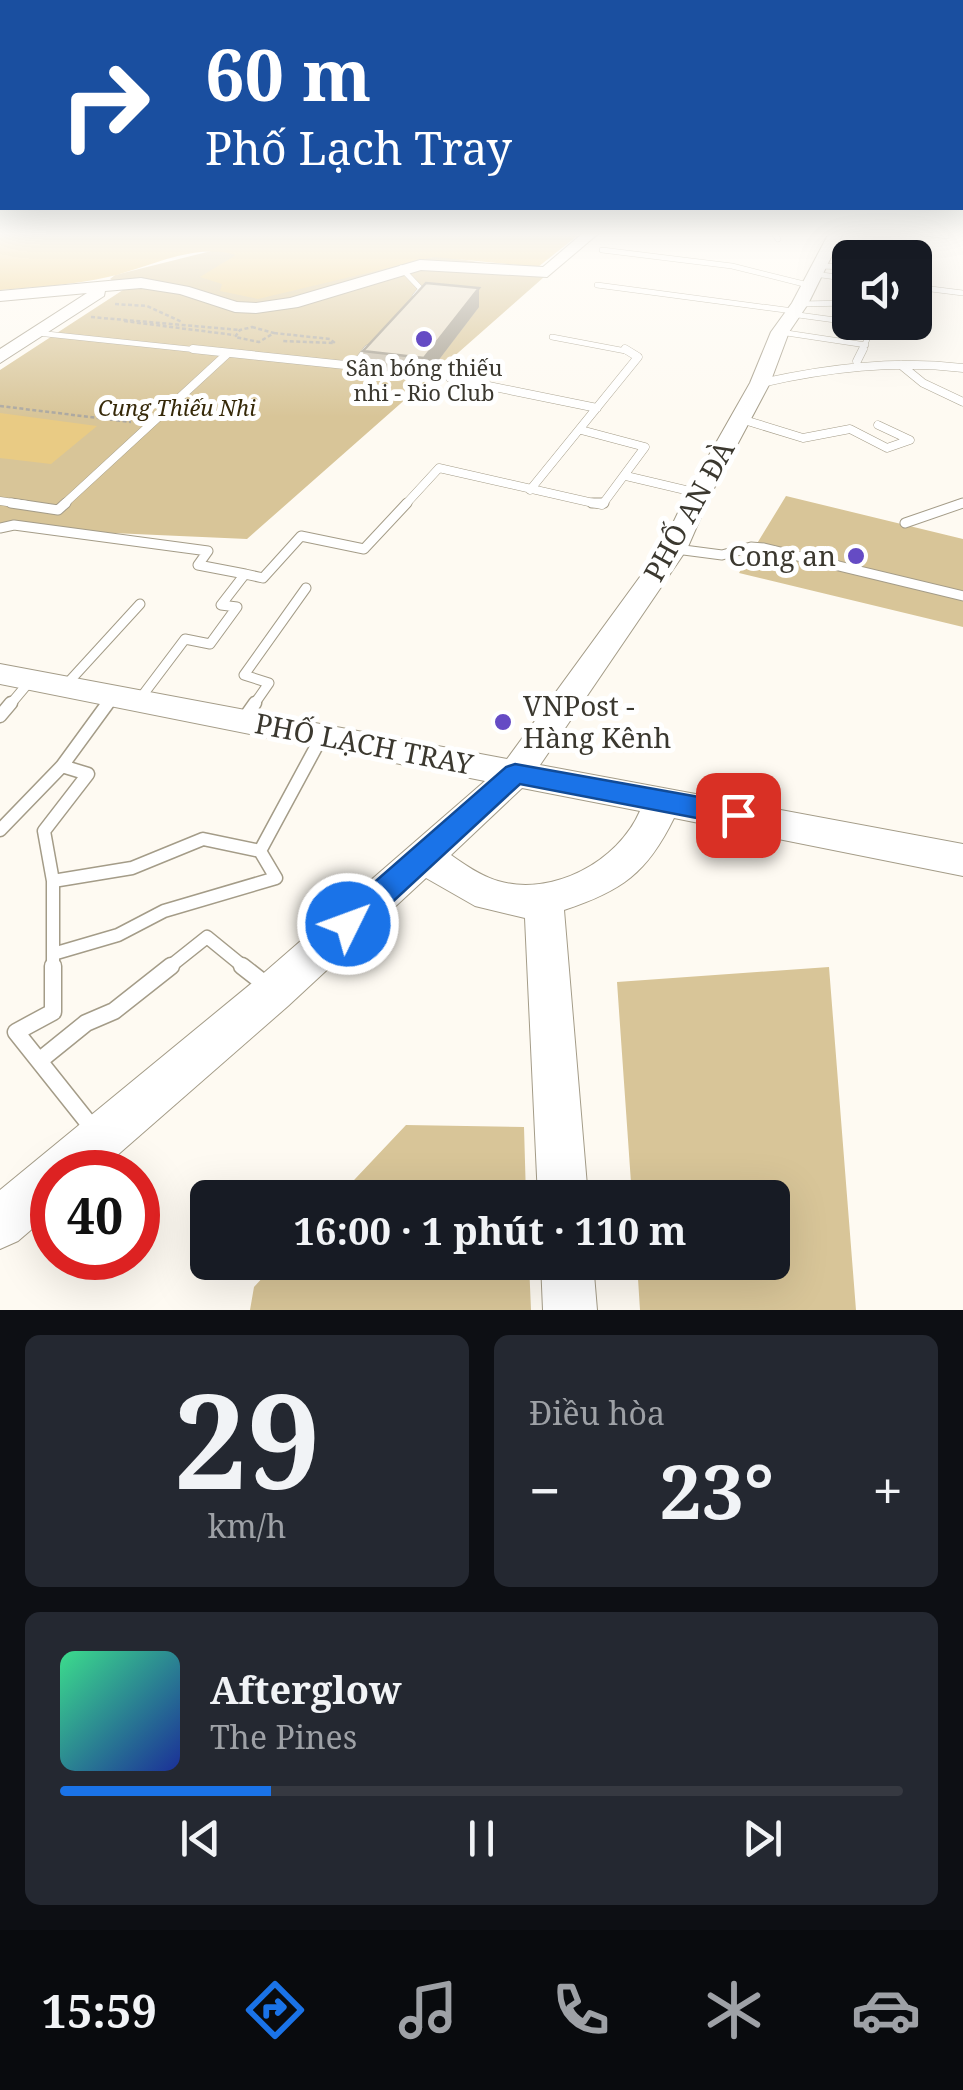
<!DOCTYPE html>
<html lang="vi">
<head>
<meta charset="utf-8">
<style>
  :root { --surface:#171b24; --page:#242831; --text:#f1f3f6; --muted:#9ea1a6; --line:#363941; --accent:#1a73e8 }
  body { margin:0; font-family:"Noto Serif",serif; background:var(--page); color:var(--text); height:100vh; display:flex; flex-direction:column; font-size:38px; white-space:nowrap }
  * { box-sizing:border-box; margin:0 }
  p { font-size:32px; color:var(--muted) }
  .icon { flex:none; width:55px; height:55px; fill:none; stroke:currentColor; stroke-width:2; stroke-linecap:round; stroke-linejoin:round }
  .map { position:relative; height:1310px; overflow:hidden }
  .sheet { display:flex; flex-direction:column; gap:25px; padding:25px; background:#0d0f14; flex:1 }
  .sheet>* { flex:none }
  .banner { position:absolute; left:0px; top:0px; width:965px; height:210px; box-shadow:0 10px 40px #0002; background:#1a4fa0; color:#fff; overflow:hidden }
  .fabs { position:absolute; left:832px; top:240px; display:grid; gap:20px }
  .fabs a { display:grid; place-items:center; width:100px; height:100px; border-radius:15px; background:var(--surface); box-shadow:0 10px 40px #0002; font-size:50px }
  .speed { position:absolute; left:30px; top:1150px; display:flex; gap:20px; font-size:50px; font-weight:700; text-align:center }
  .speed>* { display:grid; place-content:center; width:130px; height:130px; border-radius:50%; background:var(--surface); box-shadow:0 10px 40px #0002; line-height:1 }
  .speed .limit { border:15px solid #d22; background:#fff; color:#111 }
  .pin { position:absolute; display:grid; place-items:center; width:85px; height:85px; color:#fff; margin:-42px; border-radius:20px; box-shadow:0 5px 15px #0006 }
  .me { position:absolute; width:110px; margin:-55px; rotate:48deg; stroke-linejoin:round; filter:drop-shadow(0 0 8px #0008) }
  .turn { display:flex; align-items:center; gap:35px; height:210px; padding:0 40px; font-size:45px }
  .turn .icon { width:130px; height:130px; stroke-width:2.5 }
  .turn b { display:block; font-size:70px; line-height:85px }
  .big { font-size:75px; font-weight:700; line-height:1.1 }
  .sheet .card { flex:1; display:flex; flex-direction:column; justify-content:center; gap:15px; min-width:0; padding:0 35px; border-radius:15px; background:var(--page) }
  .sheet .dial { align-items:center; gap:0 }
  .dial b { font-size:130px; line-height:1 }
  .song { display:flex; align-items:center; gap:30px }
  .cover { width:120px; height:120px; border-radius:15px; background:linear-gradient(135deg,hsl(150 70% 55%),hsl(230 70% 35%)) }
  .played { height:10px; border-radius:5px; background:linear-gradient(90deg,var(--accent) 25%,var(--line) 25%) }
  .keys { display:flex; justify-content:space-around; direction:ltr }
  .heat { display:flex; justify-content:space-between; align-items:center; font-size:55px; direction:ltr }
  .sheet .tiles { flex:1; display:grid; gap:25px; grid-template-columns:1fr 1fr }
  .card:last-child { grid-column:span 2 }
  .trip { position:absolute; left:190px; top:1180px; width:600px; height:100px; border-radius:15px; background:var(--surface); box-shadow:0 10px 40px #0002; font-weight:700; line-height:100px; text-align:center }
  .tab-bar { display:flex; height:160px; justify-content:space-around; align-items:center; background:#090b0e; color:var(--muted) }
  .tab-bar .icon { width:70px; height:70px }
  .tab-bar .current { color:var(--accent) }
  .tab-bar b { font-size:45px; color:var(--text) }
  .map>svg:first-child { display:block }
</style>
</head>
<body>
<div class="map">
<svg width="963" height="1310" viewBox="0 0 963 1310">
  <rect width="100%" height="100%" fill="#fefaf2"/>
  <path fill="#d8c598" d="M 219,249 L 376,265 L 440,256 L 516,268 L 544,277 L 247,539 L 0,528 L 0,370 L 126,288 L 110,279 L 115,275 Z
    M 786,496 L 963,539 L 963,627 L 739,573 Z
    M 829,967 L 856,1310 L 640,1310 L 637,1263 L 772,1262 L 772,1198 L 632,1197 L 617,982 Z
    M 406,1125 L 524,1127 L 526,1197 L 338,1197 Z
    M 277,1262 L 529,1263 L 531,1310 L 250,1310 L 254,1287 Z"/>
  <path fill="#e9cb84" d="M 0,233 L 581,233 L 538,267 L 434,257 L 258,299 L 220,291 L 222,284 L 200,277 L 236,255 C 194,242 148,268 108,277 C 73,285 36,287 0,290 Z
    M 0,413 L 97,426 L 51,464 L 0,458 Z"/>
  <g fill="none" stroke-linecap="round" stroke-linejoin="round">
    <defs>
      <path id="lane-far4" d="M 774,233 L 778,239
        M 923,233 L 946,236
        M 602,250 L 732,266 L 808,285
        M 819,266 L 850,267
        M 401,268 L 421,289 L 415,296
        M 815,274 L 850,279
        M 597,285 L 793,311
        M 915,287 L 963,293
        M 800,304 L 850,303
        M 915,310 L 917,329
        M 791,314 L 850,322
        M 854,322 L 874,325 L 861,352
        M 780,332 L 866,345
        M 37,333 L 217,352
        M 552,337 L 631,352
        M 366,352 L 371,346"/>
      <path id="lane-far3" d="M 193,349 L 345,365 L 357,363 L 368,349
        M 857,361 L 863,349
        M 901,365 L 923,383 L 963,402
        M 450,378 L 597,408
        M 761,383 C 828,368 894,360 963,368
        M 741,419 L 803,438 L 850,429 L 887,448 L 910,440 L 878,425
        M 626,476 L 698,493
        M 530,490 L 638,357 L 625,349
        M 0,501 L 27,505
        M 63,505 L 227,354
        M 405,505 L 439,468 L 602,505 L 645,447 L 581,430
        M 957,505 L 963,503"/>
      <path id="lane-far2" d="M 11,503 L 58,510 L 66,503
        M 592,503 L 604,503
        M 905,523 L 963,503
        M 0,528 L 14,525 L 208,551 L 198,565 L 245,574 L 221,605 L 237,607 L 210,644 L 185,639 L 139,700
        M 676,549 L 722,555 L 751,547 L 764,548 L 963,596
        M 245,574 L 263,578 L 301,536 L 364,549 L 407,503
        M 65,686 L 140,604
        M 9,706 L 30,681
        M 107,706 L 113,697
        M 253,706 L 269,683 L 244,675 L 306,588"/>
      <path id="lane-far1" d="M 0,716 L 11,703
        M 243,720 L 255,703
        M 0,830 L 62,766
        M 53,881 L 132,868 L 203,839 L 260,851 L 321,738
        M 53,954 L 118,935 L 164,911 L 276,878 L 260,851
        M 53,968 L 53,881 L 44,831 L 88,774 L 62,766 L 108,703
        M 168,968 L 207,937 L 245,968"/>
      <path id="lane" d="M 53,966 L 53,1012 L 16,1032 L 94,1130
        M 242,966 L 265,984
        M 39,1061 L 86,1023 L 114,1011 L 171,966"/>
      <path id="secondary" d="M 583,233 L 599,233 L 547,277 L 421,270 L 298,307 L 256,313 L 235,312 L 180,294 L 141,288 L 105,291 L 104,296 L 0,363 L 0,349 L 87,293 L 0,301 L 0,291 L 141,278 L 189,287 L 237,302 L 256,303 L 290,298 L 420,260 L 543,267 Z
        M 829,233 L 843,233 L 808,304 L 789,332 L 770,383 L 711,494 L 687,549 L 540,765 L 963,844 L 963,876 L 674,818 C 647,873 622,891 564,910 L 588,1198 L 538,1198 L 525,918 L 475,906 L 426,878 L 288,1006 L 98,1172 L 52,1172 L 52,1212 L 18,1241 L 0,1249 L 0,1190 L 258,978 L 485,781 L 0,684 L 0,664 L 507,759 L 661,548 L 687,494 L 750,383 L 771,332 L 792,303 ZM 522,788 L 640,811 C 618,862 552,897 498,881 C 481,876 465,865 451,855 Z
        M 541,1262 L 593,1262 L 597,1310 L 543,1310 Z"/>
    </defs>
    <use href="#lane-far4" stroke="#a49c88" stroke-width="6"/>
    <use href="#lane-far3" stroke="#a49c88" stroke-width="9"/>
    <use href="#lane-far2" stroke="#a49c88" stroke-width="11"/>
    <use href="#lane-far1" stroke="#a49c88" stroke-width="15"/>
    <use href="#lane" stroke="#a49c88" stroke-width="19"/>
    <use href="#secondary" stroke="#a49c88" stroke-width="2"/>
    <path stroke="#aca8a0" stroke-width="2.5" stroke-dasharray="4 2.5" stroke-linecap="butt" d="M 115,304 L 147,306 L 182,322
      M 91,317 L 240,330
      M 124,321 L 234,335
      M 252,327 L 274,333 L 259,342 L 235,337 L 240,330 Z
      M 274,333 L 330,339 L 335,343 L 282,341
      M 0,406 L 131,422"/>
    <use href="#lane-far4" stroke="#fff" stroke-width="5"/>
    <use href="#lane-far3" stroke="#fff" stroke-width="8"/>
    <use href="#lane-far2" stroke="#fff" stroke-width="9"/>
    <use href="#lane-far1" stroke="#fff" stroke-width="12"/>
    <use href="#lane" stroke="#fff" stroke-width="16"/>
    <use href="#secondary" fill="#fff" fill-rule="evenodd"/>
  </g>
  <path fill="#c7beac" d="M 479,307 L 425,378 L 365,371 L 363,351 Z"/>
  <path fill="#a29b8c" d="M 479,288 L 479,307 L 425,378 L 424,358 Z"/>
  <path fill="#e7ddc8" stroke="#a29b8c" stroke-width="2.5" d="M 426,283 L 479,288 L 424,358 L 363,351 Z"/>
  <linearGradient id="sky" x2="0" y2="1"><stop stop-color="#a8bdc0"/><stop offset="0.56" stop-color="#fffdf9"/><stop offset="1" stop-color="#fffdf9" stop-opacity="0"/></linearGradient>
  <rect width="963" height="417" fill="url(#sky)"/>
  <path fill="#1a73e8" stroke="#114b97" stroke-width="2.5" d="M 515,764 L 738,804 L 748,807 L 752,815 L 748,823 L 738,826 L 520,784 L 359,933 L 348,937 L 338,933 L 333,924 L 338,914 L 506,767 Z"/>
  <g fill="#654bc4" stroke="#fff" stroke-width="4">
    <circle cx="424" cy="339" r="10"/>
    <circle cx="856" cy="556" r="10"/>
    <circle cx="503" cy="722" r="10"/>
  </g>
  <g text-anchor="middle" stroke-width="10" stroke-linejoin="round" paint-order="stroke">
    <g font-size="22" fill="#3b382f" stroke="#fff">
      <text x="424" y="376">Sân bóng thiếu<tspan x="424" dy="25">nhi - Rio Club</tspan></text>
    </g>
    <g font-size="22" font-style="italic" fill="#362909" stroke="#fff">
      <text x="177" y="416">Cung Thiếu Nhi</text>
    </g>
    <g font-size="28" fill="#3b382f" stroke="#fff">
      <text transform="translate(689 511) rotate(-61)" y="10">PHỐ AN ĐÀ</text>
      <text transform="translate(364 744) rotate(11)" y="10">PHỐ LẠCH TRAY</text>
    </g>
    <g font-size="28" fill="#3b382f" stroke="#fff" text-anchor="end">
      <text x="836" y="566">Cong an</text>
      <text x="523" y="716" text-anchor="start">VNPost -<tspan x="523" dy="32">Hàng Kênh</tspan></text>
    </g>
  </g>
</svg>
<div class="fabs">
<a><svg class="icon" aria-label="sound" viewBox="0 0 24 24"><path d="M4 9h4l5-4v14l-5-4H4zM17 9q2 3 0 6"/></svg></a>
</div>
<div class="speed"><div class="limit">40</div></div>
<div class="pin" style="left:738px;top:815px;background:#d93025"><svg class="icon" aria-label="arrive" viewBox="0 0 24 24"><path d="M6 21V4h12l-3 4 3 4H6"/></svg></div>
<svg class="me" style="left:348px;top:924px" viewBox="-20 -20 40 40"><circle r="17" fill="#1a73e8" stroke="#fff" stroke-width="3"/><path d="M0-11L8 9 0 5-8 9z" fill="#fff"/></svg>
<div class="trip">16:00 · 1 phút · 110 m</div>
<div class="banner">
<div class="turn"><svg class="icon" aria-label="right" viewBox="0 0 24 24"><path d="M7 20v-9h11M14 6l5 5-5 5"/></svg><div><b>60 m</b>Phố Lạch Tray</div></div>
</div>
</div>
<section class="sheet">
<div class="tiles">
<div class="card dial"><b>29</b><p>km/h</p></div>
<div class="card"><p>Điều hòa</p>
<div class="heat"><a>−</a><b class="big">23°</b><a>+</a></div>
</div>
<div class="card">
<div class="song"><i class="cover"></i><div><b>Afterglow</b><p>The Pines</p></div></div>
<div class="played"></div>
<div class="keys"><svg class="icon" aria-label="previous" viewBox="0 0 24 24"><path d="M18 5L8 12l10 7zM5 5v14"/></svg><svg class="icon" aria-label="pause" viewBox="0 0 24 24"><path d="M8 5v14M16 5v14"/></svg><svg class="icon" aria-label="next" viewBox="0 0 24 24"><path d="M6 5l10 7-10 7zM19 5v14"/></svg></div>
</div>
</div>
</section>
<nav class="tab-bar">
<b>15:59</b>
<svg class="icon current" aria-label="directions" viewBox="0 0 24 24"><path d="M12 3l9 9-9 9-9-9zM9 14v-3h6M13 9l2 2-2 2"/></svg>
<svg class="icon" aria-label="music" viewBox="0 0 24 24"><path d="M9 18V5l10-2v13"/><circle cx="6" cy="18" r="3"/><circle cx="16" cy="16" r="3"/></svg>
<svg class="icon" aria-label="phone" viewBox="0 0 24 24"><path d="M5 4h4l2 5-3 2q2 4 5 5l2-3 5 2v4C11 20 4 13 5 4z"/></svg>
<svg class="icon" aria-label="climate" viewBox="0 0 24 24"><path d="M12 3v18M4 7l16 10M4 17L20 7"/></svg>
<svg class="icon" aria-label="car" viewBox="0 0 24 24"><path d="M5 17H2v-5l4-1 3-4h7l3 4 3 1v5h-3M9 17h6M6 11h13"/><circle cx="7" cy="17" r="2"/><circle cx="17" cy="17" r="2"/></svg>
</nav>
</body>
</html>
